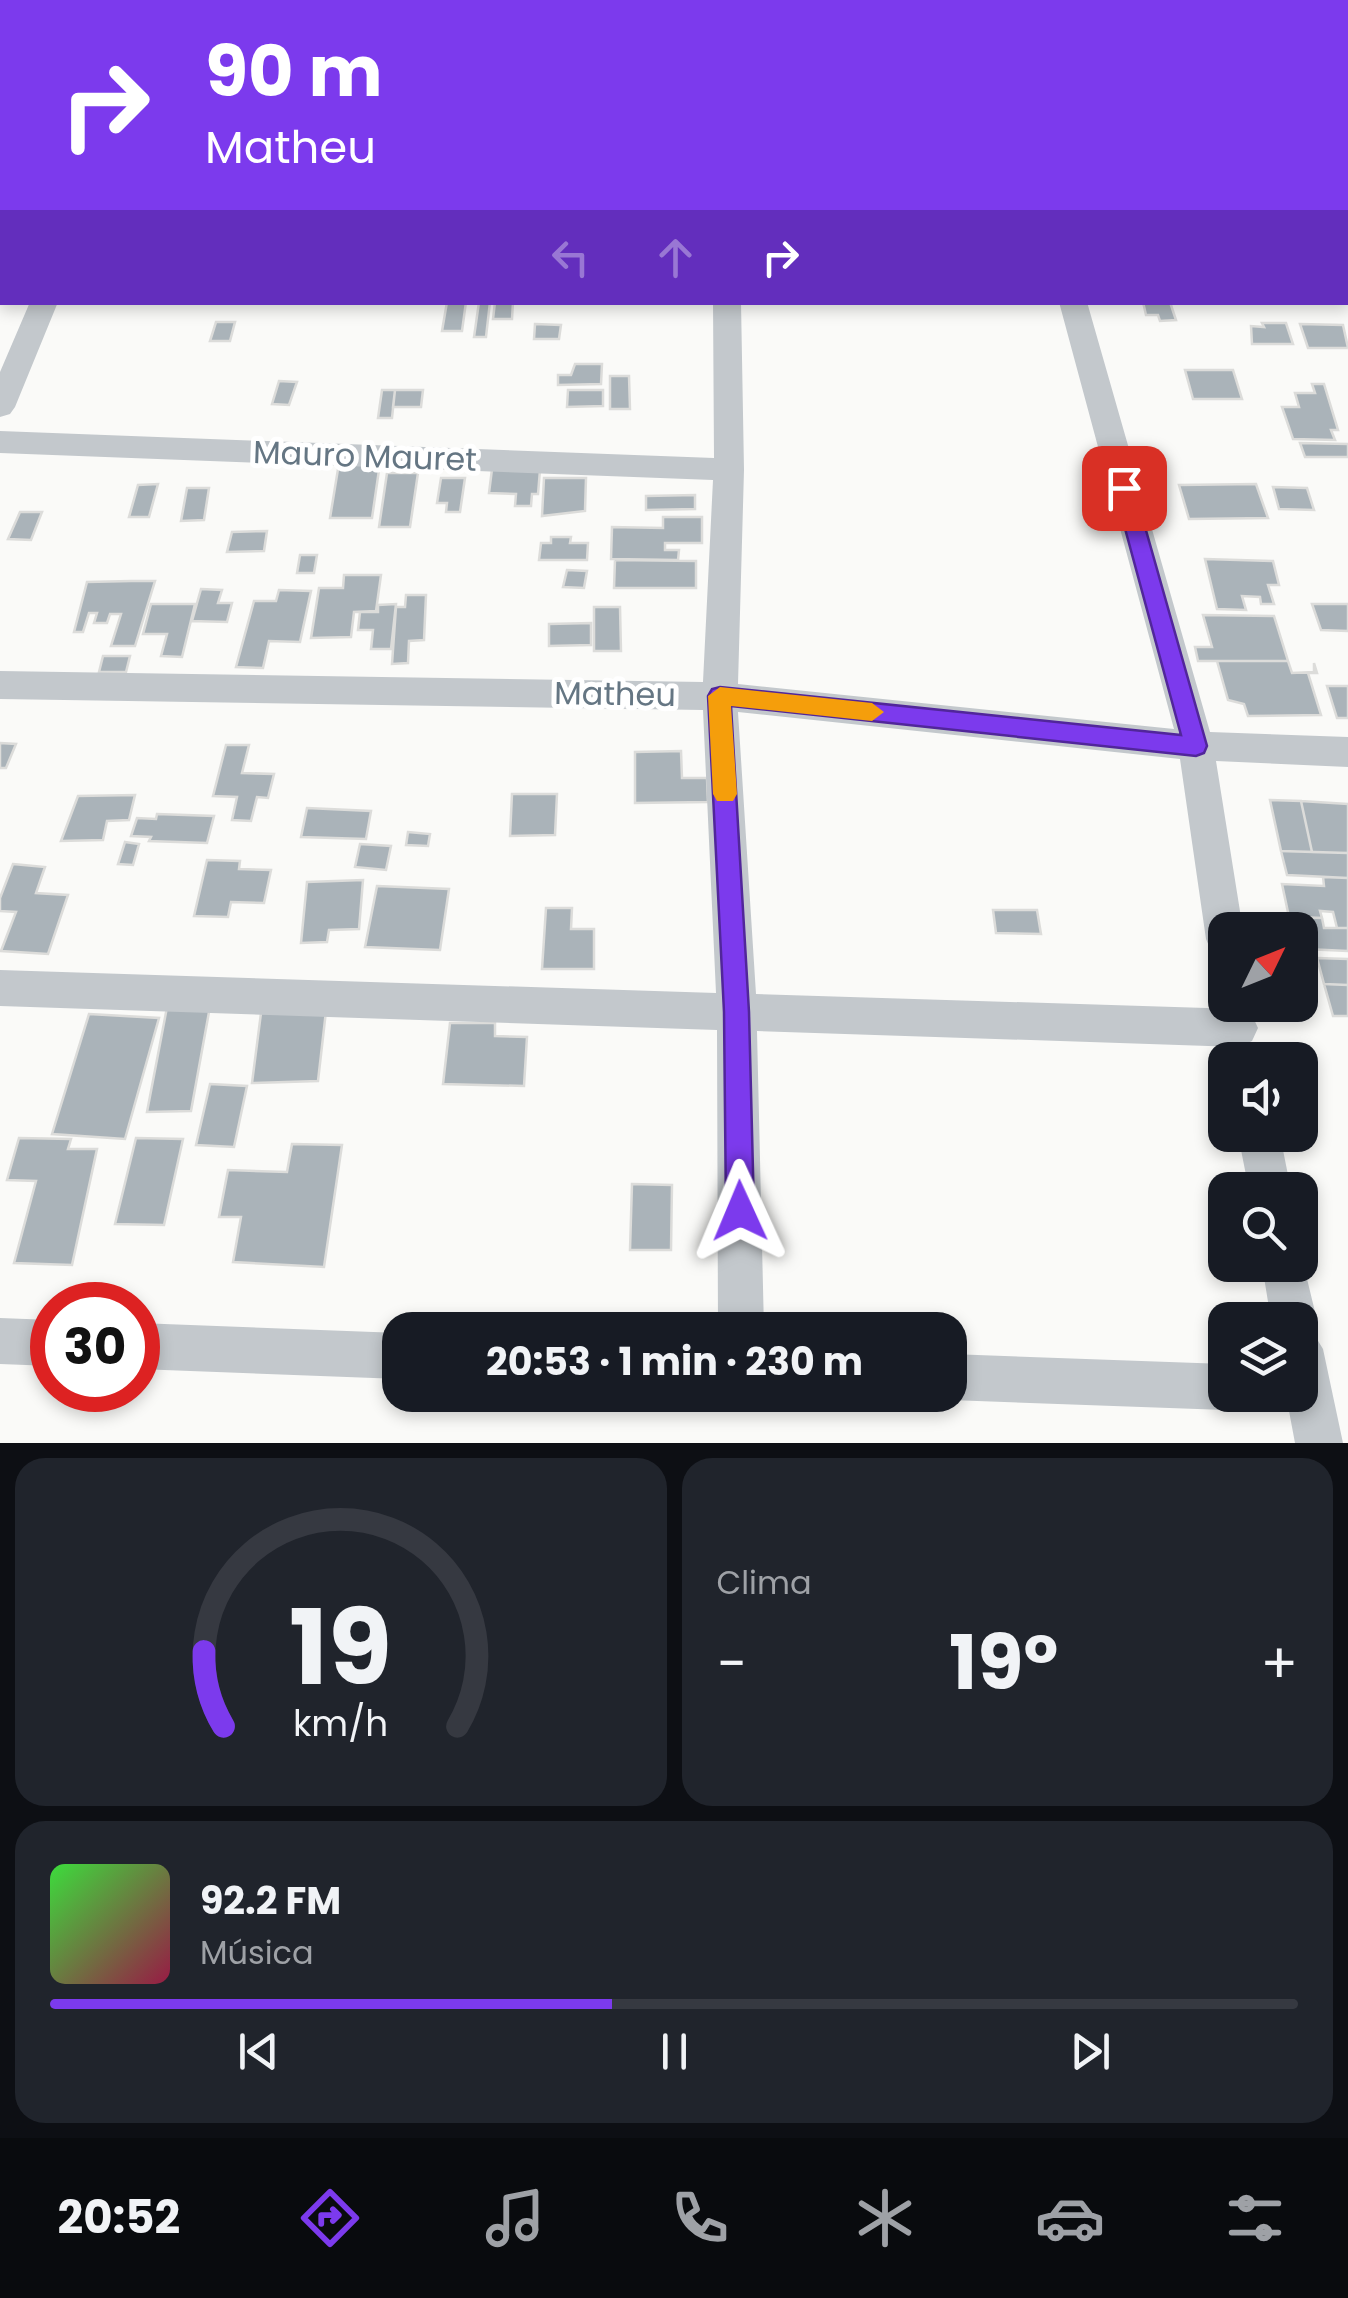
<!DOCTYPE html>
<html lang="es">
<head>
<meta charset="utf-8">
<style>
  :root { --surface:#171b24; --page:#20242c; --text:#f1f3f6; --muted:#9ea1a6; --line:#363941; --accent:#7c3aed }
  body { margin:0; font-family:Poppins,sans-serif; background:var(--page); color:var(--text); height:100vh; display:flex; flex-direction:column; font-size:38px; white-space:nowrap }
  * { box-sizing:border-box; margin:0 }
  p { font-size:32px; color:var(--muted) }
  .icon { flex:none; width:55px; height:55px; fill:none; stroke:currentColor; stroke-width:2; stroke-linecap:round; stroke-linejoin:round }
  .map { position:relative; height:1443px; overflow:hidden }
  .panel { display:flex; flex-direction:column; gap:15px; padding:15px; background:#0d0f14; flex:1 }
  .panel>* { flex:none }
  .top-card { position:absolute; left:0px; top:0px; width:1350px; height:305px; box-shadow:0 5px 15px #0003; background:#7c3aed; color:#fff; overflow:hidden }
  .needle { width:65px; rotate:47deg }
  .controls { position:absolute; left:1208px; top:912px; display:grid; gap:20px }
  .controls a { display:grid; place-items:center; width:110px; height:110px; border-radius:20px; background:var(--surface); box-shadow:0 5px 15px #0003; font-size:50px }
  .speed { position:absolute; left:30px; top:1282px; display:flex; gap:20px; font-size:50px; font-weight:700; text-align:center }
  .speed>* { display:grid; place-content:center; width:130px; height:130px; border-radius:50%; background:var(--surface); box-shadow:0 5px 15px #0003; line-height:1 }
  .speed .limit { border:15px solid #d22; background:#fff; color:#111 }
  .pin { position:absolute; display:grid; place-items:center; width:85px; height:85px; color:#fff; margin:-42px; border-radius:20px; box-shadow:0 5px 15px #0006 }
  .me { position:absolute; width:110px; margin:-55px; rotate:359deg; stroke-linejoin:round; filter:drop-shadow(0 0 8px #0008) }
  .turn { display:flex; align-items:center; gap:35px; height:210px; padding:0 40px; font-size:45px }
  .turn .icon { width:130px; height:130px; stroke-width:2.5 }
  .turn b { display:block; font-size:70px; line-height:85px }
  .lanes { display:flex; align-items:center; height:95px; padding:0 40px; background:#0003; justify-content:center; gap:50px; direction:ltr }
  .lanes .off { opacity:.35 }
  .big { font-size:75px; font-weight:700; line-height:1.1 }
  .panel .card { flex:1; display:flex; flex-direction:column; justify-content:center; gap:15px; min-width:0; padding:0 35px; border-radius:30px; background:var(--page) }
  .panel .dial { align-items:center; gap:0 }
  .dial svg { height:260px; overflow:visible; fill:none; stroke:var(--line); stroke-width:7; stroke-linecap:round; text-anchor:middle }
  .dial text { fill:var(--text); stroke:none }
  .song { display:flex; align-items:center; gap:30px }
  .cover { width:120px; height:120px; border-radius:15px; background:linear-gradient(135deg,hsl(120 70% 55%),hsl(340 70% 35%)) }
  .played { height:10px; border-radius:5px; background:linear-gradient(90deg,var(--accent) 45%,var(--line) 45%) }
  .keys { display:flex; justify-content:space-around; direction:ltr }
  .heat { display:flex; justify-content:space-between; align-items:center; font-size:55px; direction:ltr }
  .panel .tiles { flex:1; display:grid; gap:15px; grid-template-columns:1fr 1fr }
  .card:last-child { grid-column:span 2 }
  .trip { position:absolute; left:382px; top:1312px; width:585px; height:100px; border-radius:30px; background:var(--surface); box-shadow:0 5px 15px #0003; font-weight:700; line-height:100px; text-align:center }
  .tabs { display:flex; height:160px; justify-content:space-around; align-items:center; background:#090b0e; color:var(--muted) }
  .tabs .icon { width:70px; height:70px }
  .tabs .current { color:var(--accent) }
  .tabs b { font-size:45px; color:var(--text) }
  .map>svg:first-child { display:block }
</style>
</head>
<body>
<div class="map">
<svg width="1348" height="1443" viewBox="0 0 1348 1443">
  <rect width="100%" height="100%" fill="#fafaf8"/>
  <path fill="#aab3b9" stroke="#dcdcda" stroke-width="2.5" d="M 447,302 L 466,302 L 462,331 L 442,331 Z
    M 479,302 L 490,302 L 486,337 L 474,337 Z
    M 495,302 L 513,302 L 512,319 L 493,319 Z
    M 1143,302 L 1170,302 L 1176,320 L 1160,321 L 1158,315 L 1146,315 Z
    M 216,322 L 235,322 L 230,341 L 210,341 Z
    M 1262,323 L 1286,323 L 1293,344 L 1252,344 L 1251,326 L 1264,327 Z
    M 535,324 L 561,325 L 559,339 L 534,339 Z
    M 1300,324 L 1343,325 L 1348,348 L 1308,348 Z
    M 575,364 L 602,364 L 601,384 L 558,385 L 558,375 L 571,375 Z
    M 1185,370 L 1233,370 L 1242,399 L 1193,399 Z
    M 610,376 L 629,376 L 630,409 L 610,409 Z
    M 279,381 L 297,382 L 289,405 L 272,404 Z
    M 1312,384 L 1324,384 L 1338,430 L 1331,430 L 1335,440 L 1293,439 L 1282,407 L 1299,407 L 1295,393 L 1315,393 Z
    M 382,390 L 395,390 L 392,418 L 378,418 Z
    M 395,390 L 423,390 L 421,407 L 393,407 Z
    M 568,390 L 603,390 L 603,406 L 567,407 Z
    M 1300,443 L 1348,444 L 1348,457 L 1305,457 Z
    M 339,463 L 380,463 L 372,518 L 330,518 Z
    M 492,469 L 540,470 L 538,494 L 532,494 L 531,506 L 515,506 L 516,494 L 489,493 Z
    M 387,473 L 418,473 L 410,527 L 379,527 Z
    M 441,478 L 465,478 L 460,512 L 446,512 L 447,503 L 437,503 Z
    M 544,478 L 586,478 L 585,511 L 542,516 Z
    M 158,484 L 149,517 L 129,517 L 138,485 Z
    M 1256,484 L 1268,518 L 1189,519 L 1179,485 Z
    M 1273,487 L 1307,488 L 1314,510 L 1279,509 Z
    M 187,488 L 209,488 L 204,520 L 181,521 Z
    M 695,495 L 695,509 L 646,510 L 646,496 Z
    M 20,512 L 42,512 L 31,540 L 8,539 Z
    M 663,517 L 702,517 L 702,543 L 665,543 L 665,550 L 679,550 L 678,560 L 611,559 L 612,527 L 663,528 Z
    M 267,531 L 264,551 L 227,552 L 232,532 Z
    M 551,537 L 571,537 L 570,543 L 588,543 L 587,560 L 539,560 L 541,543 L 551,543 Z
    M 300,555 L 317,555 L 314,573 L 297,573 Z
    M 1205,559 L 1273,561 L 1279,585 L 1268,585 L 1274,604 L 1261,604 L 1260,597 L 1242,596 L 1246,610 L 1217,609 Z
    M 615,560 L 696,561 L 696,588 L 614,588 Z
    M 567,570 L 587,571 L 584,588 L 563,587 Z
    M 344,575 L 381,575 L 376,611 L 354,612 L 351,637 L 311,638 L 319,588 L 343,588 Z
    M 131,581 L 155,581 L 135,646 L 111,646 L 121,614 L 110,614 L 107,623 L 94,623 L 97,613 L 89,613 L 83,632 L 74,632 L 87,582 Z
    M 201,589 L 222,590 L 218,603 L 232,603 L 227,622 L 192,621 Z
    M 279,590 L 311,591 L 300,642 L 269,641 L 263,668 L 236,667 L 254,601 L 276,601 Z
    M 406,595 L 426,595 L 424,640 L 409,641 L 408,663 L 392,664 L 396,607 L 405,607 Z
    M 151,604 L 195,604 L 182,657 L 161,656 L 167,634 L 143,634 Z
    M 396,604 L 391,649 L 371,649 L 373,630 L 358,630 L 360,612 L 378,612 L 378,605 Z
    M 1312,604 L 1348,604 L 1348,631 L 1321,630 Z
    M 594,607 L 620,607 L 621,651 L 594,651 Z
    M 1203,615 L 1274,616 L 1288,661 L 1198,661 L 1195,647 L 1212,647 Z
    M 591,623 L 591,645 L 549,646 L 549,624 Z
    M 103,656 L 130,656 L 126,672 L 99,672 Z
    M 1217,661 L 1288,661 L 1292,673 L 1314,672 L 1314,663 L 1317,673 L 1308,673 L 1321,715 L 1248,716 L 1244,704 L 1228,700 Z
    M 1327,686 L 1348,686 L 1348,718 L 1337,718 Z
    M 0,743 L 16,744 L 6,768 L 0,768 Z
    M 226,745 L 249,745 L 242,773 L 274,774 L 268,798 L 257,797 L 251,821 L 232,820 L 237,797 L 213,796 Z
    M 681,751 L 682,778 L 707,778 L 708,802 L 635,803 L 635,752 Z
    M 512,794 L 557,794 L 555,835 L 510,836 Z
    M 135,795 L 129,820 L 107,821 L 103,840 L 61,841 L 78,796 Z
    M 1270,800 L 1301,801 L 1312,852 L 1281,851 Z
    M 1301,801 L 1348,804 L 1348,853 L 1312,852 Z
    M 307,808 L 371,811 L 366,839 L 301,837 Z
    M 157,814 L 214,816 L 207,843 L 149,841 L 151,837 L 131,836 L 137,818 L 156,819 Z
    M 408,832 L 430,834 L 428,846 L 406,845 Z
    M 125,842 L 139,844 L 133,865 L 118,864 Z
    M 360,844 L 391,846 L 386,870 L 355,867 Z
    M 1281,851 L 1348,853 L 1348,878 L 1287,875 Z
    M 207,860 L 240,861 L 239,869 L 271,870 L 264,903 L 231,902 L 228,917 L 194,916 Z
    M 13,864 L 45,867 L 36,893 L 68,895 L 48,954 L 1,951 L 16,912 L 0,911 L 0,898 Z
    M 1323,877 L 1348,878 L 1348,928 L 1337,928 L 1333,912 L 1320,911 L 1322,918 L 1289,917 L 1282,884 L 1324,886 Z
    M 363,880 L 359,929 L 329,930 L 327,942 L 301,943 L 307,882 Z
    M 377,886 L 449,889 L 440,950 L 365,947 Z
    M 546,908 L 572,908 L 571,929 L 594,929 L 594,969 L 542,969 Z
    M 993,910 L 1037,910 L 1041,934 L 996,933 Z
    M 1298,917 L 1322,918 L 1324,928 L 1348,928 L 1348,951 L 1305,949 Z
    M 1317,958 L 1348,959 L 1348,985 L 1324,984 Z
    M 1324,984 L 1348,985 L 1348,1016 L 1333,1016 Z
    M 211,1001 L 191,1111 L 147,1112 L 168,1002 Z
    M 326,1011 L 318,1081 L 252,1083 L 261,1013 Z
    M 89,1014 L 159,1018 L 125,1139 L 52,1134 Z
    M 450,1023 L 495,1023 L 495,1036 L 527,1037 L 524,1086 L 443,1084 Z
    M 210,1084 L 247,1086 L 234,1147 L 196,1145 Z
    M 19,1138 L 71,1139 L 68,1149 L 97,1149 L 72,1265 L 14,1263 L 36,1181 L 7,1180 Z
    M 136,1138 L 183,1139 L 164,1225 L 115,1224 Z
    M 292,1144 L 342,1145 L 324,1267 L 233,1262 L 241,1217 L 219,1217 L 228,1170 L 287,1172 Z
    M 632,1184 L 672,1185 L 671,1250 L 630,1250 Z"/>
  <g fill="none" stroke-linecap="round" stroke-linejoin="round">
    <path fill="#c3c8cc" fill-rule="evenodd" d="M 572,0 L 594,0 L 594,2 L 572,2 Z
      M 1005,0 L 1027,0 L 1027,2 L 1005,2 Z
      M 0,231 L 2,231 L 2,247 L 0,247 Z
      M 30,302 L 58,302 L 15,407 L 10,414 L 0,417 L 0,372 Z
      M 713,302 L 741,302 L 744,470 L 738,684 L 1174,729 L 1059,302 L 1087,302 L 1210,732 L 1348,737 L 1348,767 L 1216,761 L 1243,930 L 1225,930 L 1225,956 L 1211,951 L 1206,939 L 1180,759 L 738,712 L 756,994 L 1238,1009 L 1252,1015 L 1258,1028 L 1252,1041 L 1238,1047 L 757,1031 L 764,1330 L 718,1330 L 717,1030 L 0,1006 L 0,970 L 716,993 L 703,710 L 0,699 L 0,671 L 703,682 L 713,480 L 0,453 L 0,431 L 714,458 Z
      M 1238,1135 L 1280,1135 L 1291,1190 L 1249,1190 Z
      M 1300,1250 L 1317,1320 L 1312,1331 L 1323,1349 L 1343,1443 L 1295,1443 L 1286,1395 L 1300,1395 L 1300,1320 L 1271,1320 L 1262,1265 L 1300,1265 Z
      M 0,1318 L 52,1320 L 52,1366 L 0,1364 Z
      M 138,1323 L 400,1333 L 400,1379 L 138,1369 Z
      M 950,1354 L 1225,1364 L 1225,1395 L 1245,1395 L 1241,1403 L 1225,1410 L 950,1400 L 938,1395 L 950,1395 Z"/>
  </g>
  <path fill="#7c3aed" stroke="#51269a" stroke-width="2.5" d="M 1124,480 L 1134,488 L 1207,746 L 1204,753 L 1196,756 L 731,706 L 749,1012 L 754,1211 L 750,1221 L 740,1225 L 730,1221 L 726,1211 L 724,1012 L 708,696 L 712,689 L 720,687 L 1181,735 L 1114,488 Z"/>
  <path fill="#f59e0b" d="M 720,687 L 872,703 L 884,712 L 872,721 L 731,706 L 737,794 L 733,801 L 717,801 L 713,794 L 708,696 Z"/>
  <g text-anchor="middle" stroke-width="10" stroke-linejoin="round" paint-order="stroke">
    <g font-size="32" fill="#657683" stroke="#fff">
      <text transform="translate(365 456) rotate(2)" y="11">Mauro Mauret</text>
      <text transform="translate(615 694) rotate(1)" y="11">Matheu</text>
    </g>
  </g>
</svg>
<div class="controls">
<a><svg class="needle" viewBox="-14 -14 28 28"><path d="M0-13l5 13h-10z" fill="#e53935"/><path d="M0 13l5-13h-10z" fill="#9ea1a6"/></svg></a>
<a><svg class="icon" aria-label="sound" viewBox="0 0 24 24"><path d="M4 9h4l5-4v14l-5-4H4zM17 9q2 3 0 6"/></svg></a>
<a><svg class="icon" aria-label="search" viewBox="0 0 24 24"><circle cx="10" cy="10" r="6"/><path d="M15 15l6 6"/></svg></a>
<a><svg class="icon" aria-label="layers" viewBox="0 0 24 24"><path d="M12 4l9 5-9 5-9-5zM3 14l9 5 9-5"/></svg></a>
</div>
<div class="speed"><div class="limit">30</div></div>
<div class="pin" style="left:1124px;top:488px;background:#d93025"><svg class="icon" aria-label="arrive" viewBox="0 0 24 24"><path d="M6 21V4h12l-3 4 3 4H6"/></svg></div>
<svg class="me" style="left:740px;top:1211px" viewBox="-20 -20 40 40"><path d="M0-17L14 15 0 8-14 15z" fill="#7c3aed" stroke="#fff" stroke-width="4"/></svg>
<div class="trip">20:53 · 1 min · 230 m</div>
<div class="top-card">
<div class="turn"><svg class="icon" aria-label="right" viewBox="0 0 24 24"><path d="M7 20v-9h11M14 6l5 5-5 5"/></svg><div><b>90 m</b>Matheu</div></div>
<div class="lanes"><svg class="icon off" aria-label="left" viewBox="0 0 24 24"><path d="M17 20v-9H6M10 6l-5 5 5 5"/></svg><svg class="icon off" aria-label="ahead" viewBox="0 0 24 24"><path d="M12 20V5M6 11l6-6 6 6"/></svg><svg class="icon" aria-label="right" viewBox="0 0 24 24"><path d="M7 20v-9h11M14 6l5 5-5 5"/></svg></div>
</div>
</div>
<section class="panel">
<div class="tiles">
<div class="card dial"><svg viewBox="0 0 100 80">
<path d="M14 69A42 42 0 1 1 86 69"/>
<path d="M14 69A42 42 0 0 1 8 46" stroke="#7c3aed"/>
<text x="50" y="56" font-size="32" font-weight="700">19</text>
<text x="50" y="72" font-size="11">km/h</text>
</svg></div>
<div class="card"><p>Clima</p>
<div class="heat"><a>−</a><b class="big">19°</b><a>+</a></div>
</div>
<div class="card">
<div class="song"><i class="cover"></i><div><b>92.2 FM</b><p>Música</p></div></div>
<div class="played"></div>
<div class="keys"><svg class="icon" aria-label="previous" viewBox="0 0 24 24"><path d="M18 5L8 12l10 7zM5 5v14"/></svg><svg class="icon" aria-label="pause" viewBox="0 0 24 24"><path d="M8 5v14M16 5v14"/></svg><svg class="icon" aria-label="next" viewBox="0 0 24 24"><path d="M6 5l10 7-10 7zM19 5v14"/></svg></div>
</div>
</div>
</section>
<nav class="tabs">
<b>20:52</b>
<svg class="icon current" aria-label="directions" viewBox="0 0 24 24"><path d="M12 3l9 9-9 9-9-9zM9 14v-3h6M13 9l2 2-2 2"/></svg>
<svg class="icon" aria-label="music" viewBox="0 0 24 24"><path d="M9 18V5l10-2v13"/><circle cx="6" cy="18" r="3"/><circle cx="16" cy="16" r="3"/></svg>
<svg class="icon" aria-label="phone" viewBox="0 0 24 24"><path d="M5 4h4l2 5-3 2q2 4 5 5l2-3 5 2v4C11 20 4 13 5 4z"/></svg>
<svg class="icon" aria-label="climate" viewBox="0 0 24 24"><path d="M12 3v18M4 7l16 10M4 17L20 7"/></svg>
<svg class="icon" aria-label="car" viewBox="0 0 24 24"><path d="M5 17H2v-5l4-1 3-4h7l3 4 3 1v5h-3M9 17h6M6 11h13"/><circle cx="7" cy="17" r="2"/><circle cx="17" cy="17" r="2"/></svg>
<svg class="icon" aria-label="filters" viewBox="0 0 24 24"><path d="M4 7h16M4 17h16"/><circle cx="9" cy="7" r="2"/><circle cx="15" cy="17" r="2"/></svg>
</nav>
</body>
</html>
